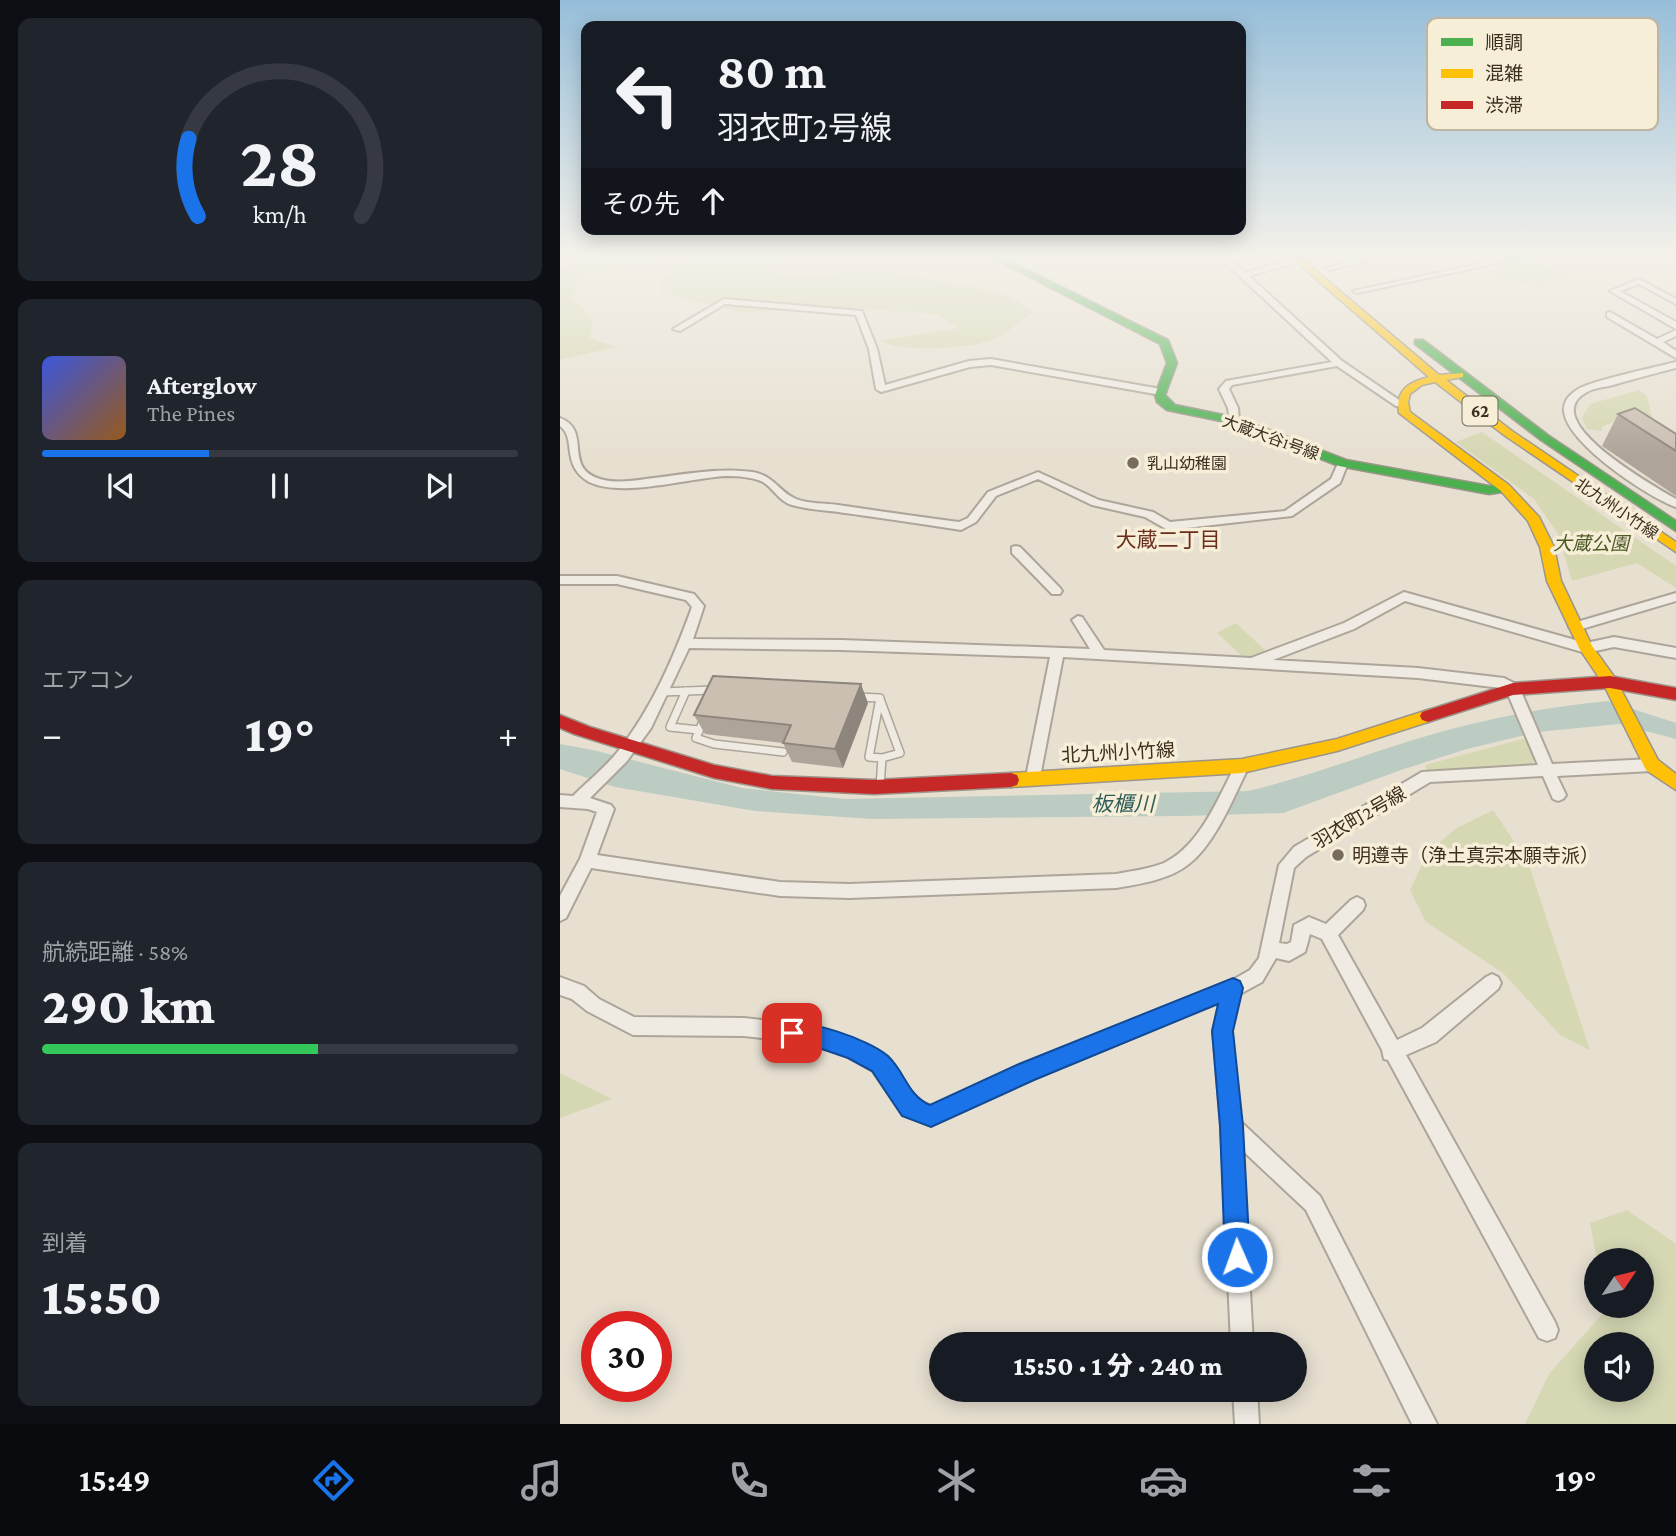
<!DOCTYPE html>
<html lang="ja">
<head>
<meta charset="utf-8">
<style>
  :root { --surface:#171b24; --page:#20242c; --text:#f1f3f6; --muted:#9ea1a6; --line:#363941; --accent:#1a73e8 }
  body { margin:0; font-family:"Crimson Pro","Noto Sans JP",serif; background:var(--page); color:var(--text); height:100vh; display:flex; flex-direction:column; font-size:26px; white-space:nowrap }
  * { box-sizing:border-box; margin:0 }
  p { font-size:23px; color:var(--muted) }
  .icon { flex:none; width:38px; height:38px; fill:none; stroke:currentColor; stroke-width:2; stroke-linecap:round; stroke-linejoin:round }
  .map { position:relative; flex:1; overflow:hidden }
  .panel { display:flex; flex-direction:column; gap:18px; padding:18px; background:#0d0f14; width:560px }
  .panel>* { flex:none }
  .top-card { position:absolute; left:21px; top:21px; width:665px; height:214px; border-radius:14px; box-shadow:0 4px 18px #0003; background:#171b24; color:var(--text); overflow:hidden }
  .needle { width:46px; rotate:55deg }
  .fabs { position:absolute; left:1024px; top:1248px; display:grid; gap:14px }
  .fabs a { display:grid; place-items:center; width:70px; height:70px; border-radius:50%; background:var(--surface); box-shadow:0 4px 18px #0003; font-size:35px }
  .speed { position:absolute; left:21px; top:1311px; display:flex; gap:14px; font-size:35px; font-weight:700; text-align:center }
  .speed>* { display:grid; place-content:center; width:91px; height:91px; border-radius:50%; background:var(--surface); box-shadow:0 4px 18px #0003; line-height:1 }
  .speed .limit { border:10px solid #d22; background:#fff; color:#111 }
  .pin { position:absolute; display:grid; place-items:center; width:60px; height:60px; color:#fff; margin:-30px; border-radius:14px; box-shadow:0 4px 10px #0006 }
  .me { position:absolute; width:77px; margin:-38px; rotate:358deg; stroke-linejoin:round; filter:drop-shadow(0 0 5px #0008) }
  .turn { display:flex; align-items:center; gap:24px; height:147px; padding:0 21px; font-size:32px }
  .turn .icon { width:91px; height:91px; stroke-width:2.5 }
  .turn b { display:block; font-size:49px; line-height:60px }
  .then { display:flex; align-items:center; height:66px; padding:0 21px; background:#0003; gap:14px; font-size:26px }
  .big { font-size:52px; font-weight:800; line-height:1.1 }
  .panel .widget { flex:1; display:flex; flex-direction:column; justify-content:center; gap:10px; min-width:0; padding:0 24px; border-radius:14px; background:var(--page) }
  .panel .dial { align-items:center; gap:0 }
  .dial svg { height:182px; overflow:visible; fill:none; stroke:var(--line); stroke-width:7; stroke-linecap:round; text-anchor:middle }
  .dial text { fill:var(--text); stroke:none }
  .song { display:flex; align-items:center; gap:21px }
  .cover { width:84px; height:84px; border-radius:10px; background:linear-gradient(135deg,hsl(230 70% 55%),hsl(30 70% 35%)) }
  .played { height:7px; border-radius:4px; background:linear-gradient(90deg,var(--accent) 35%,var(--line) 35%) }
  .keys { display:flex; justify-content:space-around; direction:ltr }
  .heat { display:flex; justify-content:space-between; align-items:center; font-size:38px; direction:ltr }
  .charge { height:10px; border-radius:5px; background:linear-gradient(90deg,#34c759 58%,var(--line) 0) }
  .trip { position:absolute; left:369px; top:1332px; width:378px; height:70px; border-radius:35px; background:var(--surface); box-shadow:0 4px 18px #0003; font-weight:800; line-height:70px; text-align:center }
  .tab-bar { display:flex; height:112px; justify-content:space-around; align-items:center; background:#090b0e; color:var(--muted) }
  .tab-bar .icon { width:49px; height:49px }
  .tab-bar .selected { color:var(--accent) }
  .tab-bar b { font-size:32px; color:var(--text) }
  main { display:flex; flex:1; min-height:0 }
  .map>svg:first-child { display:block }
</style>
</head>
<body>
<main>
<section class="panel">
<div class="widget dial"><svg viewBox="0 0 100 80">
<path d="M14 69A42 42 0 1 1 86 69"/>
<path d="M14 69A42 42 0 0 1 10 35" stroke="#1a73e8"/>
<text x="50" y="56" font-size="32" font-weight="700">28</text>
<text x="50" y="72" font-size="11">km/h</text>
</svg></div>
<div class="widget">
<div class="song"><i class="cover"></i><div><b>Afterglow</b><p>The Pines</p></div></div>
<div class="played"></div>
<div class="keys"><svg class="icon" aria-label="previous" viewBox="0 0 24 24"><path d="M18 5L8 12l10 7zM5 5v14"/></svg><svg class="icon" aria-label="pause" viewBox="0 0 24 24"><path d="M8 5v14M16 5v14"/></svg><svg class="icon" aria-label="next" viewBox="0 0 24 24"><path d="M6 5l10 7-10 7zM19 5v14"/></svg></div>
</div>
<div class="widget"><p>エアコン</p>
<div class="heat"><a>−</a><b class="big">19°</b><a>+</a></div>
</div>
<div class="widget"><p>航続距離 · 58%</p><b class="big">290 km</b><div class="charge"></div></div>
<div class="widget"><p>到着</p><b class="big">15:50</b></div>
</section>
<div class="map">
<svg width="1116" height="1424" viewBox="0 0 1116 1424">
  <rect width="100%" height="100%" fill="#e7e0d1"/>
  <path fill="#d6d7b3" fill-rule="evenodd" d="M 34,258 L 115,258 L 21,275 L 16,285 L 14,299 C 28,314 36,316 30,338 L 55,347 L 0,360 L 0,267 L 8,268 Z
    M 128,258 L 228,258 L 207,267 L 225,277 L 321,269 L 428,290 L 450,297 L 474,311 C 462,319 448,333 434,339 C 410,349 343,353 320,341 L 399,328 L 377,314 L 295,308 L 179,312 L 101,293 L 101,277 Z
    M 965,258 L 1008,276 L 985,287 L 944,280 L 928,272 L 946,268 L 938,263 Z
    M 1079,390 L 1087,396 L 1092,418 L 1066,416 L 1042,427 L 1042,431 L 1027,429 L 1022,418 L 1030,404 Z
    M 922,432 L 1116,566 L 1116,588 L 1077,563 L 1012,581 L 998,534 L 974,499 L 896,442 Z
    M 676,623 L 706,651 L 686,660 L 657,633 Z
    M 966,738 L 976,759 L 971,764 L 867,772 L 865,765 Z
    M 933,810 L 968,862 L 1030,1050 L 1000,1035 L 943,973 L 866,922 L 850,890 L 867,854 L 895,829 Z
    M 0,1073 L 52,1099 L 0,1118 Z
    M 1067,1210 L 1116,1244 L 1116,1424 L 965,1424 L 989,1374 L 1046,1310 L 1046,1306 L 1082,1306 L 1082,1260 L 1037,1260 L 1030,1223 ZM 1036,1344 L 1082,1344 L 1082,1390 L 1036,1390 Z"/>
  <path fill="#bcccc2" d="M 1048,701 L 1116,723 L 1116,739 L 1059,724 L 978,732 L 907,749 L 841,770 L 723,813 L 624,816 L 312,819 L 195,811 L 55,787 L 0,769 L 0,744 L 33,750 L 182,788 L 285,799 L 688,791 C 744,778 798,757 853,740 C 917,721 981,707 1048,701 Z"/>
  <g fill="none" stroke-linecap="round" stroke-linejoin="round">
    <defs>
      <path id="lane" d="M 126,691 L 110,727 L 139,730
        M 102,692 L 153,690
        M 298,697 L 320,698 L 309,757 L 322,758 L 320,787
        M 320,699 L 340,753 L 322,758
        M 144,719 L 136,738 L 154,744 L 223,752"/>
      <path id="street" d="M 660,258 L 668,258 L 685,273 L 734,258 L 741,258 L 741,261 L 689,276 L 782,361 L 842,402 L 842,406 L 836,406 L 777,366 L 672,385 L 669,389 L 678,408 L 679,420 L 670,422 L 668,408 L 659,389 L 666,381 L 772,362 Z
        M 804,258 L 817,258 L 770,270 L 766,268 Z
        M 946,258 L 960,258 L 797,293 L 793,291 Z
        M 1079,279 L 1116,299 L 1116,304 L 1079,284 L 1060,291 L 1116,322 L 1116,329 L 1050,291 Z
        M 164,299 L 302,311 L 317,349 L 325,385 L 409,361 L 431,359 L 601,389 L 606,392 L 601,395 L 431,365 L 410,367 L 321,392 L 316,389 L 309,349 L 296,315 L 165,304 L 120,331 L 113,329 Z
        M 1050,312 L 1097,339 L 1116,330 L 1116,336 L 1103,342 L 1116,351 L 1116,358 L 1047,317 L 1047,313 Z
        M 1116,362 L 1116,368 C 1095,373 1074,379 1053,385 C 1045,387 1034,388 1027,392 C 974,420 1096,487 1116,499 L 1116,507 C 1091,499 988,433 1006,401 C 1008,396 1017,389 1022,387 C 1048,377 1088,369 1116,362 Z
        M 0,418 C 34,431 0,470 44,480 C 57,483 73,481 86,479 C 121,475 158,467 192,472 C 214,475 219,492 236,499 C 248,504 266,503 278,505 C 319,511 359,517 399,522 L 408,518 L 428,492 L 478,472 L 539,500 L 593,512 L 610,522 L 725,511 L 771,479 L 779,461 L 787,461 L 788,463 L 780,483 L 732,516 L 608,530 L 585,517 L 532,505 L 478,479 L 436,496 L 416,522 L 401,530 C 362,524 323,518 285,513 C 267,510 249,510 232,505 C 220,502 213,488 203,482 C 193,477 177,476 166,476 C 129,478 62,498 29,482 C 0,465 17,438 0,426 Z
        M 456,546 L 460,547 L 500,588 L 502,591 L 500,594 L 492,594 L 452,553 L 452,547 Z
        M 0,576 L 57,576 L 134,594 L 144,606 L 133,639 L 281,640 L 530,649 L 512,620 L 518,616 L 522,617 L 544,650 L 691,658 L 784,623 L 844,592 L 1026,643 L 1054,637 L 1116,648 L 1116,658 L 1054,647 L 1026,653 L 845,601 L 794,629 L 713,660 L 858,668 L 944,678 L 958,685 L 960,689 L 992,764 L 1092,759 L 1097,761 L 1099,765 L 1097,769 L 1092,771 L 997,776 L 1006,795 L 1003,799 L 998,801 L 993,799 L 983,776 L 870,782 L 746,857 L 734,868 L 719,943 L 727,944 L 731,942 L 734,925 L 749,917 L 766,924 L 791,900 L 797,897 L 803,900 L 805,905 L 803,910 L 778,935 L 837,1040 L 862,1028 L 926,977 L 932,974 L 938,977 L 941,983 L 938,989 L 876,1042 L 846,1055 L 995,1322 L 998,1330 L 995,1338 L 987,1341 L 979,1338 L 828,1060 L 824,1059 L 822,1050 L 762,939 L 750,934 L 745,952 L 729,961 L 716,958 L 702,982 L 680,994 L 671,1031 L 680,1121 L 760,1196 L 877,1424 L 852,1424 L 746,1210 L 682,1150 L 693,1344 L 671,1344 L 661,1126 L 653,1031 L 660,1002 L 474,1079 L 371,1126 L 343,1115 L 313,1071 L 288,1057 L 253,1044 L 184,1036 L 73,1035 L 27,1011 L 12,999 L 0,995 L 0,977 L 24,986 L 39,999 L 74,1017 L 184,1018 L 253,1026 L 293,1040 L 327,1057 L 357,1101 L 371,1106 L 460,1065 L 676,978 L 690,970 L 699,958 L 719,865 L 734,847 L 862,772 L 978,765 L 947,692 L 941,688 L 858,678 L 503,657 L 480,777 L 478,781 L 473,783 L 468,781 L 466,777 L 490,657 L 281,650 L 129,648 L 91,728 L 67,761 L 30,798 L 51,805 L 54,809 L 37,855 L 220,882 L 289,884 L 556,874 C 572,871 589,869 604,863 C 641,845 659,796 677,762 L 687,762 L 689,766 C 674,796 656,843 629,864 C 609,880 580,884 556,888 L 289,898 L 220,896 L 31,868 L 6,918 L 0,921 L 0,896 L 20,859 L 37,812 L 28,809 L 0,807 L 0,795 L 13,796 C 28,781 46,767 59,750 C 92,708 114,657 132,607 L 126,600 L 57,584 L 0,584 Z
        M 1116,593 L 1116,601 L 1015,631 L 1009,627 L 1010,624 Z
        M 673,1390 L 697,1390 L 699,1424 L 675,1424 Z"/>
      <path id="fast" d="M 433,258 L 443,258 L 608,340 L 617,363 L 605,395 L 615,405 L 678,418 L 786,460 L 929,486 L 945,484 L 951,488 L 949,491 L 929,494 L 779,466 L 671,423 L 607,410 L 597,402 L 595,395 L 607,363 L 600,344 Z
        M 855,340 L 863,340 L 989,436 L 1116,521 L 1116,531 L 981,440 L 855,344 Z"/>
      <path id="slow" d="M 732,258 L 741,258 L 879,375 L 903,373 L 903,377 L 886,380 L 952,431 L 1116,542 L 1116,552 L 944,435 L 875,382 L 862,385 L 850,394 L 848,402 L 850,412 L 949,485 L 979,517 L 994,547 L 1001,581 L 1032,646 L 1055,678 L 1098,760 L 1116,774 L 1116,790 L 1086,770 L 1044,685 L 1019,648 L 987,581 L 980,547 L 968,521 L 941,491 L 839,413 C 835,390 849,382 869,377 Z
        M 868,710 L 874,712 L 876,716 L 874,720 L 777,751 L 682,773 L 451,787 L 445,785 L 443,780 L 445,775 L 451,773 L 682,759 L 777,739 Z"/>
      <path id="jam" d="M 1050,676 L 1116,688 L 1116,700 L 1050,688 L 953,695 L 868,722 L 862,720 L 860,716 L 862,712 L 953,683 Z
        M 0,715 L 30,727 L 154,765 L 212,776 L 314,780 L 451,773 L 457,775 L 459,780 L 457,785 L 451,787 L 314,794 L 212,789 L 154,778 L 14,734 L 0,728 Z"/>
    </defs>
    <use href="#lane" stroke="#ada599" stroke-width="10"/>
    <use href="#street" stroke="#ada599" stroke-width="4"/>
    <use href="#fast" stroke="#9c958a" stroke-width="3"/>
    <use href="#slow" stroke="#9c958a" stroke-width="3"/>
    <use href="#jam" stroke="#9c958a" stroke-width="3"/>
    <use href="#lane" stroke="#efebe3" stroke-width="7"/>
    <use href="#street" fill="#efebe3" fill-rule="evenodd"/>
    <use href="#fast" fill="#4caf50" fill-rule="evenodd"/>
    <use href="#slow" fill="#ffc107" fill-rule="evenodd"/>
    <use href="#jam" fill="#c62828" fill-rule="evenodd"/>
  </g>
  <path fill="#afa499" d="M 1058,414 L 1116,434 L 1116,496 L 1042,446 Z
    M 308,703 L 283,768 L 232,762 L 223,743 L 145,734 L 134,715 Z"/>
  <path fill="#8e867d" d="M 301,684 L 308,703 L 283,768 L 275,749 Z"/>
  <path fill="#cbbfb2" stroke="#8e867d" stroke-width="2" d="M 1075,408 L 1116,434 L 1116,451 L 1058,414 Z
    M 153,676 L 301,684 L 275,749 L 223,743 L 231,725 L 134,715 Z"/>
  <linearGradient id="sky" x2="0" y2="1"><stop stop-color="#96bed9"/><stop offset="0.56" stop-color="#f4f1ea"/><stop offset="1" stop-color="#f4f1ea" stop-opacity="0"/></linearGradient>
  <rect width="1116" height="457" fill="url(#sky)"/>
  <path fill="#1a73e8" stroke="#114b97" stroke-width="2" d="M 673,978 L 680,981 L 683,988 L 673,1031 L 683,1126 L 690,1257 L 686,1266 L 677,1269 L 669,1266 L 665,1257 L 660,1126 L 652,1031 L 658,1004 L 474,1080 L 371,1127 L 342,1116 L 312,1071 L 288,1058 L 253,1046 L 225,1041 L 222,1033 L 225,1026 C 246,1017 310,1040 328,1056 C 345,1072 348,1096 370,1105 L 459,1064 Z"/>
  <g fill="#786c5e" stroke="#f7eed8" stroke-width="2.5">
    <circle cx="573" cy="463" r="7"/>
    <circle cx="778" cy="855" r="7"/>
  </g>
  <g text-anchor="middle" stroke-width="7" stroke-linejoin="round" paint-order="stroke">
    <g font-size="16" fill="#3d2e20" stroke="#f7eed8">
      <text transform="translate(711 437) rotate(20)" y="6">大蔵大谷1号線</text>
      <text transform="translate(1057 508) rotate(34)" y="6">北九州小竹線</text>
    </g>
    <g font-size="16" fill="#3d2e20" stroke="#f7eed8" text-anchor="start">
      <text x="587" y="469">乳山幼稚園</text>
    </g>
    <rect fill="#f7eed8" stroke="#756857" stroke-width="2" x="902.5" y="396.5" width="35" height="29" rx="5"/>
    <g font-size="18" font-weight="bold" fill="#3d2e20">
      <text x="920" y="417">62</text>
    </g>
    <g font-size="19" font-style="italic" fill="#4d5a26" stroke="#f7eed8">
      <text x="1031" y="550">大蔵公園</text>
    </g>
    <g font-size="19" fill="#3d2e20" stroke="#f7eed8">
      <text transform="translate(558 752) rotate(-3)" y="7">北九州小竹線</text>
      <text transform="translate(799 817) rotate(-30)" y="7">羽衣町2号線</text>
    </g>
    <g font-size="19" fill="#3d2e20" stroke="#f7eed8" text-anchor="start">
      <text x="792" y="862">明遵寺（浄土真宗本願寺派）</text>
    </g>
    <g font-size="21" fill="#6b2e1e" stroke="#f7eed8">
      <text x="608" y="547">大蔵二丁目</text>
    </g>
    <g font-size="21" font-style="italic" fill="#2f5d5a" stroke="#f7eed8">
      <text x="563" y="811">板櫃川</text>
    </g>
  </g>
  <rect x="867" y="18" width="231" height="112" rx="10" fill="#f7eed8" stroke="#bfb4a1" stroke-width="2"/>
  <rect x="881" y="38" width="32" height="8" fill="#4caf50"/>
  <rect x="881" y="69" width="32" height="9" fill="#ffc107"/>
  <rect x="881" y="101" width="32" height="8" fill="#c62828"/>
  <g font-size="19" fill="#3d2e20">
    <text x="925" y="49">順調</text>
    <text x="925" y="80">混雑</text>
    <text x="925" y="112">渋滞</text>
  </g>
</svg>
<div class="fabs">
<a><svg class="needle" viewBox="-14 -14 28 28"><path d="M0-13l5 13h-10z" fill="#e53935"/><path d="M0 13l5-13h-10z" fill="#9ea1a6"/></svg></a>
<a><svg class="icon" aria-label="sound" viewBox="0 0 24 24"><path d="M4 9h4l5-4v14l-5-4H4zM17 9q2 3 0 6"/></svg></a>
</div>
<div class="speed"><div class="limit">30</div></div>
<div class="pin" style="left:232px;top:1033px;background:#d93025"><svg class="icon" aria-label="arrive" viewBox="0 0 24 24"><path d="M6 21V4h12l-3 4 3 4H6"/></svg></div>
<svg class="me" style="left:677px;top:1257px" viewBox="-20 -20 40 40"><circle r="17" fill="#1a73e8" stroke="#fff" stroke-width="3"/><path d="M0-11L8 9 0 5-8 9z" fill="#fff"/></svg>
<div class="trip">15:50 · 1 分 · 240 m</div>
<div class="top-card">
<div class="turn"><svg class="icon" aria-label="left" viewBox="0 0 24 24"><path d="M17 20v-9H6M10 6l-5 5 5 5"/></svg><div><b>80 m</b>羽衣町2号線</div></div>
<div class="then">その先<svg class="icon" aria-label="ahead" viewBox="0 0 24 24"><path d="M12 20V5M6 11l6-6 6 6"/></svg></div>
</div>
</div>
</main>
<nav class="tab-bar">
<b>15:49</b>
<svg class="icon selected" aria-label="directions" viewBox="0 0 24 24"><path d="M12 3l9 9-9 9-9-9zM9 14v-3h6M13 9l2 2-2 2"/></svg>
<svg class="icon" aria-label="music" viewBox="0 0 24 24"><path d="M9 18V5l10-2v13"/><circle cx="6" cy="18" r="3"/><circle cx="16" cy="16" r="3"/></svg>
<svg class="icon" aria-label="phone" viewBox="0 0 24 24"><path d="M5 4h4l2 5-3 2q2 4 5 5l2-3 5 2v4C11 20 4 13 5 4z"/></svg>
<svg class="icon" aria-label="climate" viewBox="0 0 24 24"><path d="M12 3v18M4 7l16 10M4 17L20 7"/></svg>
<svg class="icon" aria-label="car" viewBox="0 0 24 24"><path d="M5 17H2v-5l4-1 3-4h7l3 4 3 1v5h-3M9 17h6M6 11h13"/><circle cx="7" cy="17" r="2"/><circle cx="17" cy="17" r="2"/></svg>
<svg class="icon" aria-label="filters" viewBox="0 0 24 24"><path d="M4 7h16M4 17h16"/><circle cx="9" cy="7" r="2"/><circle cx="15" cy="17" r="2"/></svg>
<b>19°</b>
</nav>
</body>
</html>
